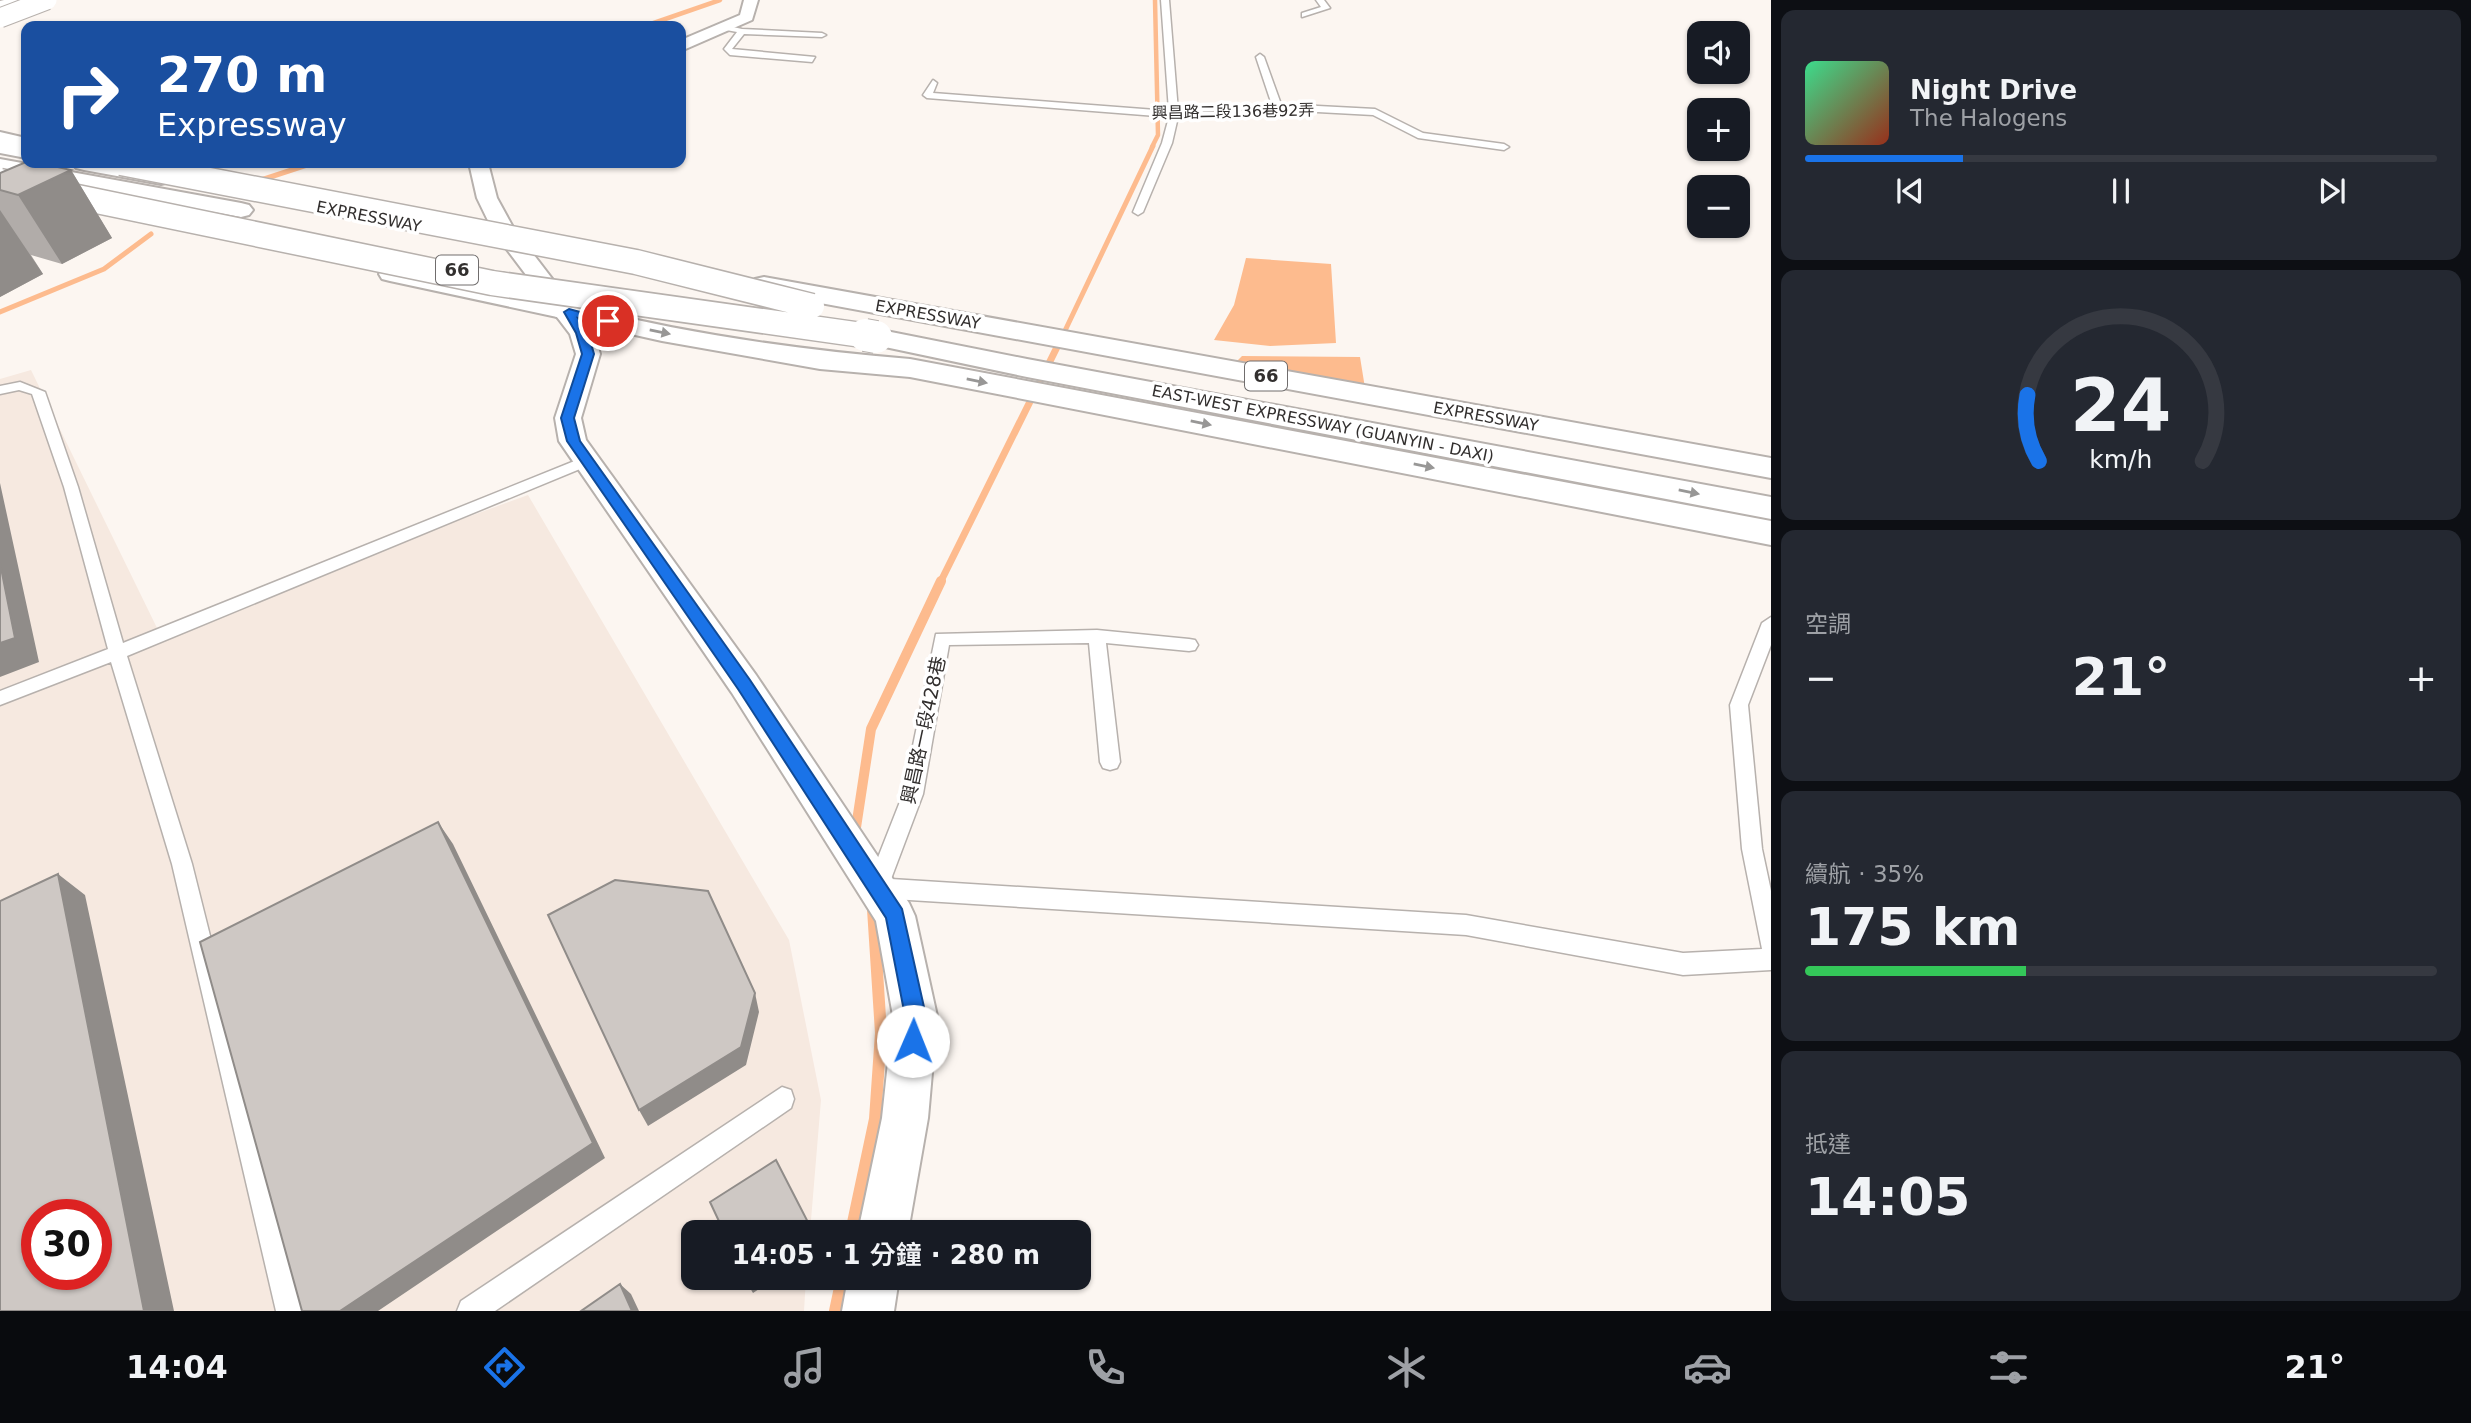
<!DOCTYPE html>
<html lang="zh-TW">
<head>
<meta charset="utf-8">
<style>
  :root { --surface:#171b24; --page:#242831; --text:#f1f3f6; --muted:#9ea1a6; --line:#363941; --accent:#1a73e8 }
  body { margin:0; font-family:"DejaVu Sans","Noto Sans TC",sans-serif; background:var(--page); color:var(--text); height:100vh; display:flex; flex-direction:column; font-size:26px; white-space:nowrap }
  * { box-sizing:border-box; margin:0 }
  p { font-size:23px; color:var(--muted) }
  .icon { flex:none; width:38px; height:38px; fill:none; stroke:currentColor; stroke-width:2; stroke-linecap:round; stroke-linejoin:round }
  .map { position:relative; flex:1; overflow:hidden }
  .panel { display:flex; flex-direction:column; gap:10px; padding:10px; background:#0d0f14; width:700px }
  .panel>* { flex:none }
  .banner { position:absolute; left:21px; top:21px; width:665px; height:147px; border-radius:14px; box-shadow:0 2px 5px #0004; background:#1a4fa0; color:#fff; overflow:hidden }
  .controls { position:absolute; left:1687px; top:21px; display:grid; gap:14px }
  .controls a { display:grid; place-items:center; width:63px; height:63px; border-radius:14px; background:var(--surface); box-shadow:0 2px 5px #0004; font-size:35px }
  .speed { position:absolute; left:21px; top:1199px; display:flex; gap:14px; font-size:35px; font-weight:700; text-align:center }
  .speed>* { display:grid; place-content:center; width:91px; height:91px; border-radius:50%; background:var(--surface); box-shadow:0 2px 5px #0004; line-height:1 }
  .speed .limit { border:10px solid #d22; background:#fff; color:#111 }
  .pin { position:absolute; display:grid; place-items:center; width:60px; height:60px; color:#fff; margin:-30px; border:4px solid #fff; border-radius:50%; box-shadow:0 2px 7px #0007 }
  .me { position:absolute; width:77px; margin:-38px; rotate:1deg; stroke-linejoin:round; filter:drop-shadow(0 0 5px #0008) }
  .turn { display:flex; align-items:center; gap:24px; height:147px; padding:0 21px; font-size:32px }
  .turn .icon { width:91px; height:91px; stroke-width:2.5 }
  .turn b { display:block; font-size:49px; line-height:60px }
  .big { font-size:52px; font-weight:600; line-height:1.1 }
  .panel .tile { flex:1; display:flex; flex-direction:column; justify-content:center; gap:10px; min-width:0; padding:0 24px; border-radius:14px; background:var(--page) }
  .panel .dial { align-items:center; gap:0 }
  .dial svg { height:182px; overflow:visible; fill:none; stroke:var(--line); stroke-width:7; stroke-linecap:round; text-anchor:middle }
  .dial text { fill:var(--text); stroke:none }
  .song { display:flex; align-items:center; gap:21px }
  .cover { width:84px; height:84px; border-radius:10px; background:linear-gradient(135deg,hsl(150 70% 55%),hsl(10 70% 35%)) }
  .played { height:7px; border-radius:4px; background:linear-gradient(90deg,var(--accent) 25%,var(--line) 25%) }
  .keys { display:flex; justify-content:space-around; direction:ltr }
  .heat { display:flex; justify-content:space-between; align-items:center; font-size:38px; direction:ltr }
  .charge { height:10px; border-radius:5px; background:linear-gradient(90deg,#34c759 35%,var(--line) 0) }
  .trip { position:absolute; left:681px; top:1220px; width:410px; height:70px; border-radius:14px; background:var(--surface); box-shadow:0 2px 5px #0004; font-weight:600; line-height:70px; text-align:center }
  .menu { display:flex; height:112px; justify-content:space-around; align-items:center; background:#090b0e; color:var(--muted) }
  .menu .icon { width:49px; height:49px }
  .menu .active { color:var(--accent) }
  .menu b { font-size:32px; color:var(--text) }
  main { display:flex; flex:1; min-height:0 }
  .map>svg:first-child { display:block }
</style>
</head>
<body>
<main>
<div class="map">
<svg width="1771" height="1311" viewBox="0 0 1771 1311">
  <rect width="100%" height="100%" fill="#fcf6f1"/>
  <path fill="#f6e9e0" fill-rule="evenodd" d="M 31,370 L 158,630 L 528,495 L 789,940 L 821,1100 L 810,1232 L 693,1232 L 693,1278 L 806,1278 L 804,1311 L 0,1311 L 0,379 ZM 37,1214 L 96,1214 L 96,1274 L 37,1274 Z"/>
  <path fill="#fdbb8e" d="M 1246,258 L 1331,264 L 1336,343 L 1270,346 L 1214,340 L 1234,305 Z
    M 1242,356 L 1360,357 L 1365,388 L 1236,362 Z"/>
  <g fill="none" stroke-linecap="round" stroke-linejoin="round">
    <path stroke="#fdbb8e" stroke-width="4.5" d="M 645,26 L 720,0
      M 1152,147 L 1158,135 L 1155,0"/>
    <path stroke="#fdbb8e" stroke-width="5" d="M 258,181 L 313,163
      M 0,312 L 104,269 L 151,234
      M 1062,337 L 1153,146"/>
    <path stroke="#fdbb8e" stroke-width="7" d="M 940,583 L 1063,335"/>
    <path stroke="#fdbb8e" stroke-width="10" d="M 855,834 L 871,729 L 941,581"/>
    <path stroke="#fdbb8e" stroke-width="12" d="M 851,1232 L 875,1119 L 881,1033 L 873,909
      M 835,1311 L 842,1278"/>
    <defs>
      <path id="lane" d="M 1161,0 L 1169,0 L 1178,111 L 1229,112 L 1273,108 L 1256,57 L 1260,54 L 1264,57 L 1282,107 L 1299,105 L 1375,109 L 1423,133 L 1504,144 L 1509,147 L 1504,150 L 1418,138 L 1373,115 L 1299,111 L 1229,118 L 1178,117 L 1172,143 L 1143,212 L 1138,215 L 1133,212 L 1162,143 L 1169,117 L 927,98 L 923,95 L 933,80 L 937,83 L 933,93 L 1169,111 Z
        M 1316,0 L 1324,0 L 1330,8 L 1302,17 L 1302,13 L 1321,7 Z
        M 724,25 L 742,29 L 822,33 L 826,35 L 822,37 L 744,34 L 732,49 L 815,57 L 812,62 L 730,55 L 724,49 L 737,32 L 721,29 Z
        M 20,382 L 45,392 L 78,487 L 123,643 L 582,458 L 592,458 L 594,461 L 592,464 L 127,656 L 192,864 L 304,1311 L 276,1311 L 172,864 L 111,662 L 0,705 L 0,691 L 108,649 L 64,487 L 32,394 L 19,390 L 0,394 L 0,386 Z
        M 1771,617 L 1771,645 L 1748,705 L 1762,849 L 1771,891 L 1771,970 L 1683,975 L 1466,935 L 877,898 L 870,895 L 866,888 L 903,794 L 936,634 L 1097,630 L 1189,639 L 1195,640 L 1198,645 L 1195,650 L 1189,651 L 1106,643 L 1120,762 L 1117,768 L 1110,770 L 1103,768 L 1100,762 L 1089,643 L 949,645 L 923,794 L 891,879 L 1466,915 L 1683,953 L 1762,949 L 1742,849 L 1730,705 L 1762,623 Z
        M 782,1087 L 791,1090 L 794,1099 L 791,1108 L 495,1311 L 457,1311 L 461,1301 Z"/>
      <path id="street" d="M 744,0 L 758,0 L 752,20 L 681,51 L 681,40 L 740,15 Z
        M 469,163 L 488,163 L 497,198 L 514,229 L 573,306 L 577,307 L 594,333 L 600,354 L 581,418 L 586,440 L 756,675 L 909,903 L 915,916 L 937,1016 L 928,1118 L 908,1232 L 858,1232 L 882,1118 L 893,1016 L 876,921 L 732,693 L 559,441 L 555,418 L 576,354 L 570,334 L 557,317 L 390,281 L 382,279 L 379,274 L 382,269 L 390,267 L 545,300 L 493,231 L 477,198 Z
        M 848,1278 L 899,1278 L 894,1311 L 842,1311 Z"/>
      <path id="primary" d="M 0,141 L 26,146 L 26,158 L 0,153 Z
        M 73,163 L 119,163 L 169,172 L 172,177 L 169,182 L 161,184 L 84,170 L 76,168 Z
        M 502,273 C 530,280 554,299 581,307 C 688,334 800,350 910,359 L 1771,521 L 1771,545 L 910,377 L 820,369 L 662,341 L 559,318 L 493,287 L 489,281 L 493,275 Z
        M 764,277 L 1771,458 L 1771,478 L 755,291 L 751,285 L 755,279 Z"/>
      <path id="highway" d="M 4,0 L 29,0 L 27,4 L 0,12 L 0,1 Z
        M 0,132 L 26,138 L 26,150 L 0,144 Z
        M 0,159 L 241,203 L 249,205 L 253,210 L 249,215 L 241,217 L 0,173 Z
        M 876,329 L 1027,359 L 1771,497 L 1771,519 L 1027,377 L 866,343 L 862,337 L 866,331 Z"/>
    </defs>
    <use href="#lane" stroke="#b7b1ad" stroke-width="3"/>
    <use href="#street" stroke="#b7b1ad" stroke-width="4"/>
    <use href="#primary" stroke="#b7b1ad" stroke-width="4"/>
    <use href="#highway" stroke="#b7b1ad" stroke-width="4"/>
    <use href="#lane" fill="#fff" fill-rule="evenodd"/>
    <use href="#street" fill="#fff" fill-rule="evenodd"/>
    <use href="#primary" fill="#fff" fill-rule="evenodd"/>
    <use href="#highway" fill="#fff" fill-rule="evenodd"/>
    <defs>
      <path id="highway-bridge-far2" d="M 0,18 L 47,0"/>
      <path id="highway-bridge-far1" d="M 121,163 L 636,262 L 812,306
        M 0,181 L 492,283 L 876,337"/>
      <path id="highway-bridge" d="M 865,335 L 876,337"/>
    </defs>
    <use href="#highway-bridge-far2" stroke="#b7b1ad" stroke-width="21" stroke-linecap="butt"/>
    <use href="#highway-bridge-far1" stroke="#b7b1ad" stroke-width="27" stroke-linecap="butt"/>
    <use href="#highway-bridge" stroke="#b7b1ad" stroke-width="34" stroke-linecap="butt"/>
    <use href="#highway-bridge-far2" stroke="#fff" stroke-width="19"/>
    <use href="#highway-bridge-far1" stroke="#fff" stroke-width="24"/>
    <use href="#highway-bridge" stroke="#fff" stroke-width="32"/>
  </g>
  <path fill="#b1aca9" d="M 71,170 L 112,238 L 62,264 L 31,255 L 43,274 L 0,297 L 0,173 Z"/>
  <path fill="#908c89" d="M 71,170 L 112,238 L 62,264 L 18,195 Z
    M 0,210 L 43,274 L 0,297 Z
    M 0,483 L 39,662 L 0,677 Z
    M 438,822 L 453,844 L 605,1158 L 378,1311 L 340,1311 Z
    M 58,874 L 85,895 L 174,1311 L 144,1311 Z
    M 755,993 L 759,1012 L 746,1065 L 648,1126 L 639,1110 Z
    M 755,1278 L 776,1278 L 753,1293 L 747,1283 Z
    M 620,1284 L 631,1294 L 639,1311 L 632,1311 Z"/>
  <path fill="#cec8c4" stroke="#908c89" stroke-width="2" fill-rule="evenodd" d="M 26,162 L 40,163 L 71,170 L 18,195 L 0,190 L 0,173 Z
    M 0,563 L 15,638 L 0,643 Z
    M 438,822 L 593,1143 L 340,1311 L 302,1311 L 200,942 Z
    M 58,874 L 144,1311 L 0,1311 L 0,901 ZM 37,1214 L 96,1214 L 96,1274 L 37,1274 Z
    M 615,880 L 708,891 L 755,993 L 741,1047 L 639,1110 L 548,915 Z
    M 776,1160 L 813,1232 L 724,1232 L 710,1202 Z
    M 745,1278 L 755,1278 L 747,1283 Z
    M 620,1284 L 632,1311 L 581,1311 Z"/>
  <defs><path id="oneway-solid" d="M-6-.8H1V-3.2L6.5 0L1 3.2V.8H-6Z" transform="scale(1.75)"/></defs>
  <g fill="#989796">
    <use href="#oneway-solid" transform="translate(660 332) rotate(11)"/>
    <use href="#oneway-solid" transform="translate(977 381) rotate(11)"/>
    <use href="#oneway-solid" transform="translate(1201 423) rotate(11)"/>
    <use href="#oneway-solid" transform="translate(1424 466) rotate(11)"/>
    <use href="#oneway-solid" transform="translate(1689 492) rotate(11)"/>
  </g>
  <path fill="#1a73e8" stroke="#114b97" stroke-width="2" d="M 569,309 L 613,321 L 608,325 L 578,318 L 588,333 L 594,354 L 574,418 L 580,441 L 750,680 L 902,909 L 926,1016 L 920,1049 L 913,1052 L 905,1049 L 902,1041 L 905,1016 L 886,918 L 738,689 L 567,441 L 561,418 L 582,354 L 576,333 L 564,312 Z"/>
  <g text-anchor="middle" stroke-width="7" stroke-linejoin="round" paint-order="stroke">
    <g font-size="16" fill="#322f2e" stroke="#fff">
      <text transform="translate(1233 111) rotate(-1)" y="6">興昌路二段136巷92弄</text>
      <text transform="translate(369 216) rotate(11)" y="6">EXPRESSWAY</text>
      <text transform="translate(928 314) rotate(10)" y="6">EXPRESSWAY</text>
      <text transform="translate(1486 416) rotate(10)" y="6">EXPRESSWAY</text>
      <text transform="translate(1323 423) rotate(11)" y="6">EAST-WEST EXPRESSWAY (GUANYIN - DAXI)</text>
    </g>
    <g fill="#fff" stroke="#706d6d" stroke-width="2">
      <rect x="436" y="255.5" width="42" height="29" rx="5"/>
      <rect x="1245" y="361.5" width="42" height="29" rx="5"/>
    </g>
    <g font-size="18" font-weight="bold" fill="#322f2e">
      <text x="457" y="276">66</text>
      <text x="1266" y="382">66</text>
    </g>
    <g font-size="19" fill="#322f2e" stroke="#fff">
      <text transform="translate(923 730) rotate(-78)" y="7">興昌路一段428巷</text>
    </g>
  </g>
</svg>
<div class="controls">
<a><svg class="icon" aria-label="sound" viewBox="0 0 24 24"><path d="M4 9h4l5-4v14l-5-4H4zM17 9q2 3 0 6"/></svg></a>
<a>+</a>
<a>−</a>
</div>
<div class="speed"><div class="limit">30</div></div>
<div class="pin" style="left:608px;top:321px;background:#d93025"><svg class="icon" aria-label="arrive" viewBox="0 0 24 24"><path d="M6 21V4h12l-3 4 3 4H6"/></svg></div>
<svg class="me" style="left:913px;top:1041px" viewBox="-20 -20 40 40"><circle r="19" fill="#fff"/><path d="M0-13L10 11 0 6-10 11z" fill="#1a73e8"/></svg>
<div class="trip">14:05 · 1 分鐘 · 280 m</div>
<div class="banner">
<div class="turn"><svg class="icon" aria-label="right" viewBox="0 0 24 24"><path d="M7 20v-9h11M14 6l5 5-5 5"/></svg><div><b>270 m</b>Expressway</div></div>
</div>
</div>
<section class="panel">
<div class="tile">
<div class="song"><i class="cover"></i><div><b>Night Drive</b><p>The Halogens</p></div></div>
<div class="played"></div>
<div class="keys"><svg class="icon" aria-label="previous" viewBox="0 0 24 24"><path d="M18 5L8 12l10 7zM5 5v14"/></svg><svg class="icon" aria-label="pause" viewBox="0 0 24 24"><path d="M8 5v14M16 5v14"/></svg><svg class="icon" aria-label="next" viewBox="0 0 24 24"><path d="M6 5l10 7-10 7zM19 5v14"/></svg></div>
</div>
<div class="tile dial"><svg viewBox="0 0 100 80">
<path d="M14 69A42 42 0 1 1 86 69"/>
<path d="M14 69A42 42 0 0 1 9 40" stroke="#1a73e8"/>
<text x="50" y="56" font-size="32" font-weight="700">24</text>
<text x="50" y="72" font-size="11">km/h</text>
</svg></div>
<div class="tile"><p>空調</p>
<div class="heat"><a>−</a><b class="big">21°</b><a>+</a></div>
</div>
<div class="tile"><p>續航 · 35%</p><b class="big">175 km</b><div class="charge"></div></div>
<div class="tile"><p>抵達</p><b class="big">14:05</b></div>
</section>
</main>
<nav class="menu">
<b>14:04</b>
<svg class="icon active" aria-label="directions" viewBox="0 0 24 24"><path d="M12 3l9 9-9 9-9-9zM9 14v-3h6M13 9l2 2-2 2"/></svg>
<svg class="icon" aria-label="music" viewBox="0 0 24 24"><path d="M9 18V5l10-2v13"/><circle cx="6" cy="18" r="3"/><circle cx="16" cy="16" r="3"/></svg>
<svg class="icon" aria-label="phone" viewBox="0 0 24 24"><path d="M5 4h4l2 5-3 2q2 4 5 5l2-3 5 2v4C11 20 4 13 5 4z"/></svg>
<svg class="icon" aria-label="climate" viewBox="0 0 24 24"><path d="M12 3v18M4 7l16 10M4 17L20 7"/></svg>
<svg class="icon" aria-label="car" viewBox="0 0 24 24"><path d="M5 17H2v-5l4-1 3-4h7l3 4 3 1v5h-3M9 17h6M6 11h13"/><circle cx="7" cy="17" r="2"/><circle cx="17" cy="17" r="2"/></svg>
<svg class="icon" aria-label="filters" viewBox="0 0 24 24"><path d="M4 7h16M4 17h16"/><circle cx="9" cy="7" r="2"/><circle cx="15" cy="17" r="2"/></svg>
<b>21°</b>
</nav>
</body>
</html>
